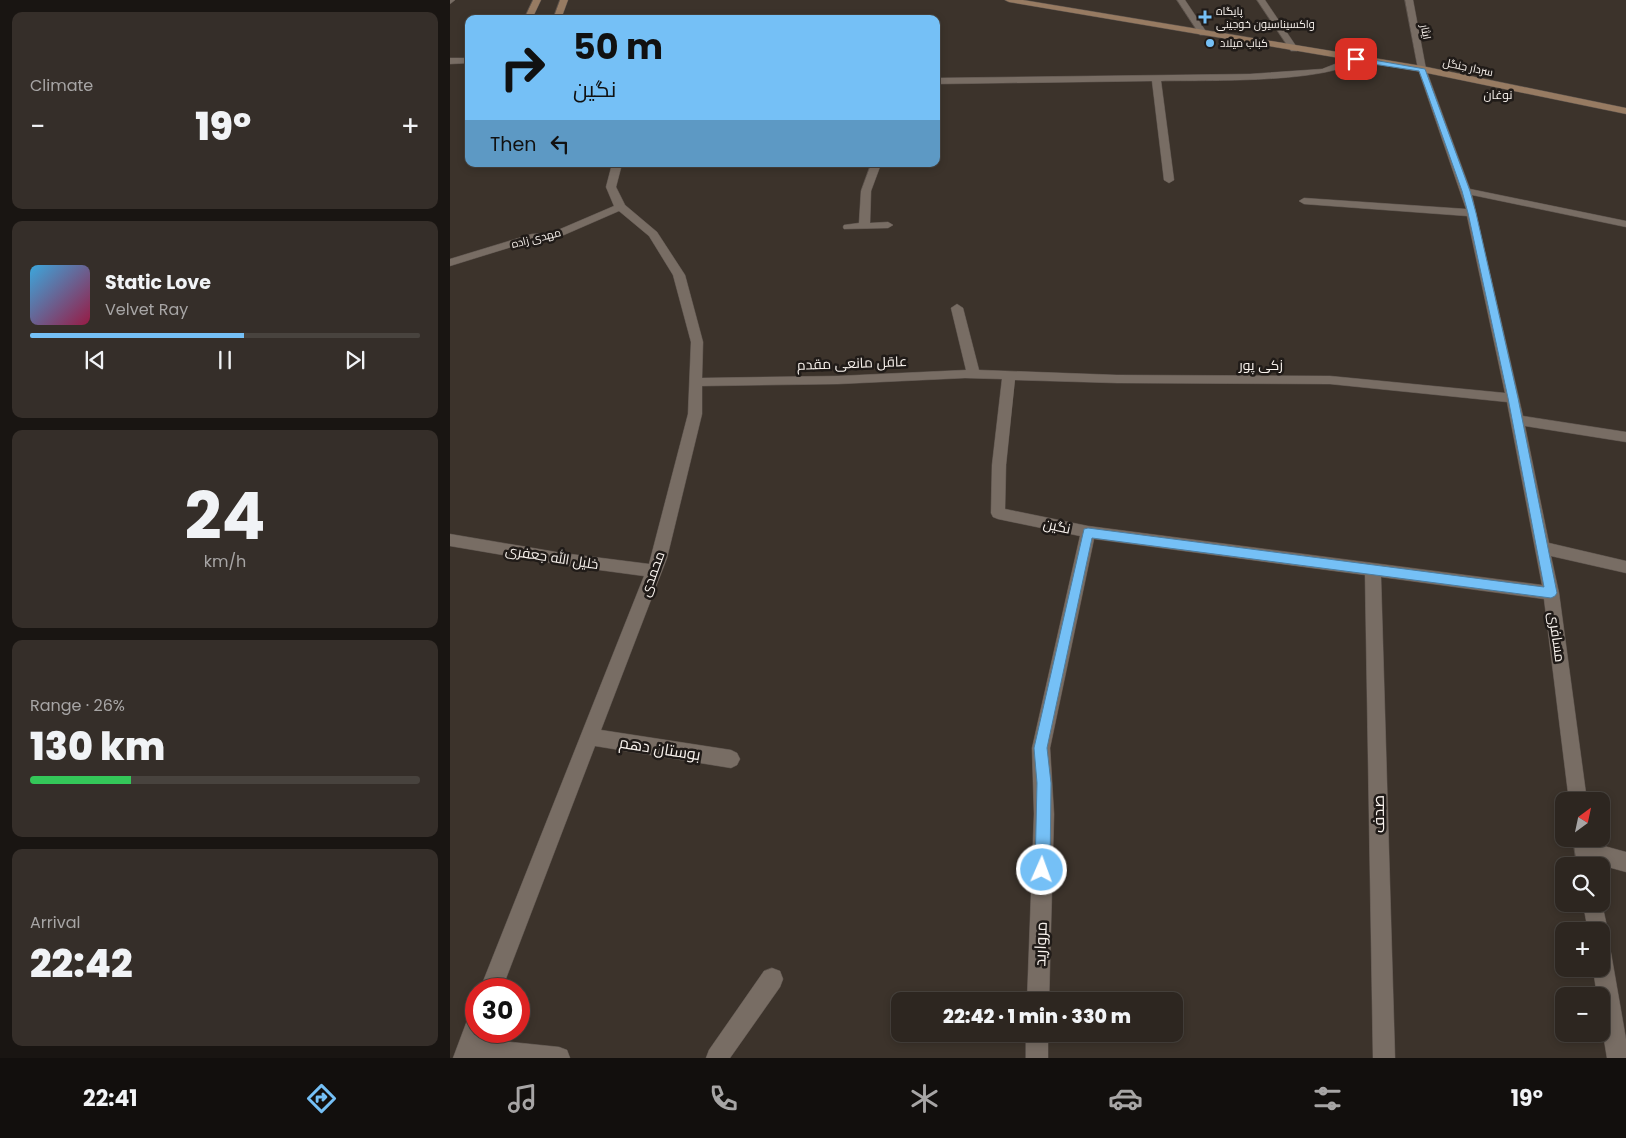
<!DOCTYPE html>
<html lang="en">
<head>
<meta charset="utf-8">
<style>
  :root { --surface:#2d2620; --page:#352e29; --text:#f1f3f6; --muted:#a7a5a5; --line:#48433e; --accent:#75c0f6 }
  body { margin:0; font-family:Poppins,Cairo,sans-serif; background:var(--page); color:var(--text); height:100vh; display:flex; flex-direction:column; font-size:19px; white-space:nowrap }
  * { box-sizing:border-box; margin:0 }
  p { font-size:16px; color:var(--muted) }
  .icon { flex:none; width:28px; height:28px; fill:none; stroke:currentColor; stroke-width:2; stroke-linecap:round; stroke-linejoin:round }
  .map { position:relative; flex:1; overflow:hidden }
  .side { display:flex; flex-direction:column; gap:12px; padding:12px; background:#191512; width:450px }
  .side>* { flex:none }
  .top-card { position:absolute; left:15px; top:15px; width:475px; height:152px; border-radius:10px; box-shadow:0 2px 8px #0003,0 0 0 1px var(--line); background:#75c0f6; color:#111; overflow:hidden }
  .needle { width:32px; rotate:33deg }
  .controls { position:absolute; left:1105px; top:792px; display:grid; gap:10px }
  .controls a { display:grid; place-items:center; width:55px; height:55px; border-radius:10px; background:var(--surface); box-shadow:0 2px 8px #0003,0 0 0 1px var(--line); font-size:25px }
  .speed { position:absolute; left:15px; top:978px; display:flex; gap:10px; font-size:25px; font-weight:700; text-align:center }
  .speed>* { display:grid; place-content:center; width:65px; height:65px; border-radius:50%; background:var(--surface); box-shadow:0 2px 8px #0003,0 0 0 1px var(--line); line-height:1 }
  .speed .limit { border:8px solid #d22; background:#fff; color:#111 }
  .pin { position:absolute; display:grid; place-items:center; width:42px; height:42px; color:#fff; margin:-21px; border-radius:10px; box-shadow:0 2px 8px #0006 }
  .me { position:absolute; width:55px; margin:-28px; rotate:2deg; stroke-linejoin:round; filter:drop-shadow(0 0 4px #0008) }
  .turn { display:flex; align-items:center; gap:18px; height:105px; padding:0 25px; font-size:22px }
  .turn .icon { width:65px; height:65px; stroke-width:2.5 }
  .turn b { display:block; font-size:35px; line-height:42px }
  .then { display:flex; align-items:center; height:48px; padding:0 25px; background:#0003; gap:10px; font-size:19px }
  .big { font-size:38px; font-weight:800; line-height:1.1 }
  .side .tile { flex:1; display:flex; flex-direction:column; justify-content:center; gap:8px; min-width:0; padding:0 18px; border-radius:10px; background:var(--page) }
  .side .dial { align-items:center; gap:0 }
  .dial b { font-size:65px; line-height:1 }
  .song { display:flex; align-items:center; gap:15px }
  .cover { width:60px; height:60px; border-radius:8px; background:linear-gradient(135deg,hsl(200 70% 55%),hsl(340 70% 35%)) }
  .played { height:5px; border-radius:2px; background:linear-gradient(90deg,var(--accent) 55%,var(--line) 55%) }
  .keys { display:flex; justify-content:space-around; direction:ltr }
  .heat { display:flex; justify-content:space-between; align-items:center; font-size:28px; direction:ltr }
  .charge { height:8px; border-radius:4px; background:linear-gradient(90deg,#34c759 26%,var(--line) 0) }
  .trip { position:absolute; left:441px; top:992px; width:292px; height:50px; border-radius:10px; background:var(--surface); box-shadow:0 2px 8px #0003,0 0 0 1px var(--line); font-weight:800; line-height:50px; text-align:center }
  .tab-bar { display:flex; height:80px; justify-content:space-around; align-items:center; background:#120f0d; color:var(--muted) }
  .tab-bar .icon { width:35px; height:35px }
  .tab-bar .selected { color:var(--accent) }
  .tab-bar b { font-size:22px; color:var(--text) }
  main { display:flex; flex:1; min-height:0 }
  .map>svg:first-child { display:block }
</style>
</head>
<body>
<main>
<section class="side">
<div class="tile"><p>Climate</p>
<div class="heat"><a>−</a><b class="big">19°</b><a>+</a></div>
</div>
<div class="tile">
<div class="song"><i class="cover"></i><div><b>Static Love</b><p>Velvet Ray</p></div></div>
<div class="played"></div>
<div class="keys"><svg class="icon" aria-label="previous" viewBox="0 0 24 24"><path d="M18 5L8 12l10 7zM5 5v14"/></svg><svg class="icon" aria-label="pause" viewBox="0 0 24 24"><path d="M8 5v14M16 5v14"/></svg><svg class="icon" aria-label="next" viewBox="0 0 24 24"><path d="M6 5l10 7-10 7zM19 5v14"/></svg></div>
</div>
<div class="tile dial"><b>24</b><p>km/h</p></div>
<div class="tile"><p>Range · 26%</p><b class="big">130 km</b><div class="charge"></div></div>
<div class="tile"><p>Arrival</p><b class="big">22:42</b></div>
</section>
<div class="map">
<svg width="1176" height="1058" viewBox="0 0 1176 1058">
  <rect width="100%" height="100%" fill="#3c332b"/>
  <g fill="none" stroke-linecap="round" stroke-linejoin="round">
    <defs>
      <path id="street" d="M 0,0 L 5,0 L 0,4 Z
        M 727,0 L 735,0 L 757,33 L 756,35 L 750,35 Z
        M 807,0 L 815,0 L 848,49 L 847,51 L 841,51 Z
        M 955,0 L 963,0 L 976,69 L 1020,189 L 1176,221 L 1176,227 L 1022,195 L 1073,416 L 1176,432 L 1176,442 L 1075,426 L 1099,543 L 1176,561 L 1176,573 L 1101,556 L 1109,593 L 1137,801 L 1119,801 L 1094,599 L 931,577 L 945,1058 L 923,1058 L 915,575 L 644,539 L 600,748 L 604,814 L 599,1001 L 577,1001 L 584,814 L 582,748 L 630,536 L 548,519 L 543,517 L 541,513 L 542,465 L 552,379 L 515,378 L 388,384 L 252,386 L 252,414 L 217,558 L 151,730 L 281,750 L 287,753 L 290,759 L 287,765 L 281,768 L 145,746 L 52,989 L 30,989 L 194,576 L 112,565 L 0,546 L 0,534 L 112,553 L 199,564 L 238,414 L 241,342 L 223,275 L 199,236 L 169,211 L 107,238 L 87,239 L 0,266 L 0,259 L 82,234 L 101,233 L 164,206 L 156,187 L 162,164 L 172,164 L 166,187 L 175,205 L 207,232 L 235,275 L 253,342 L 252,378 L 388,376 L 516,370 L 501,308 L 507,304 L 513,308 L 529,370 L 667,375 L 880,376 L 1055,393 L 1017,216 L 854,204 L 849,201 L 854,198 L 1016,209 L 968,69 ZM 565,380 L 667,383 L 880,384 L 1057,402 L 1092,585 L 638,526 L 555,509 L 556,465 Z
        M 903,57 L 910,59 C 880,84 753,80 711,81 L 724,180 L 719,183 L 714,180 L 702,81 L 486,84 L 486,78 L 800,74 L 872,69 Z
        M 0,58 L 19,58 L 19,63 L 0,64 Z
        M 421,164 L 431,164 L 421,191 L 420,223 L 438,222 L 443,225 L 438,228 L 394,229 L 393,227 L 394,225 L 409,223 L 411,191 Z
        M 1123,839 L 1143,839 L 1143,843 L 1176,852 L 1176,872 L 1147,864 L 1147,866 L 1127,866 Z
        M 1151,899 L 1158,931 L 1155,938 L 1151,940 L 1151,931 L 1138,931 L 1133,904 L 1151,904 Z
        M 1151,943 L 1158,946 L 1161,953 L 1176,1039 L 1176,1058 L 1157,1058 L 1151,1022 L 1151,996 L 1147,996 L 1143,969 L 1151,969 Z
        M 322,968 L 330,971 L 333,979 L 330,987 L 280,1058 L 256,1058 L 259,1050 L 314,971 Z
        M 26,1015 L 26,1031 L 35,1031 L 32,1039 L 109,1047 L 117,1050 L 120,1058 L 3,1058 L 18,1018 Z
        M 576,1034 L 598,1034 L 598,1058 L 576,1058 Z"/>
      <path id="secondary" d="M 83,0 L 91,0 L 82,19 L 74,19 Z
        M 110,0 L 118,0 L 111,19 L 103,19 Z
        M 555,0 L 573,0 L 972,66 L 1176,108 L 1176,114 L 972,72 L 559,2 Z"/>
    </defs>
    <use href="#street" stroke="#5b524c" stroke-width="1"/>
    <use href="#secondary" stroke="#5b524c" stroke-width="1"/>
    <use href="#street" fill="#786d64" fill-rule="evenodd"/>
    <use href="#secondary" fill="#977b62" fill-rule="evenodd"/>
  </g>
  <path fill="#75c0f6" stroke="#4c7da0" d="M 906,57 L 975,69 L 1020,191 L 1026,213 L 1068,398 L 1107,593 L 1105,596 L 1101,598 L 642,538 L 597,748 L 601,783 L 600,870 L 597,875 L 592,877 L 587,875 L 585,870 L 587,783 L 584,748 L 634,529 L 638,528 L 1094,587 L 1058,398 L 1018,213 L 1012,191 L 975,87 L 969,71 L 903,61 L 902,59 Z"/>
  <g fill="#75c0f6" stroke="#201b18" stroke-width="2">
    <path d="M752.5 9.5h5v5h5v5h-5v5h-5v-5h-5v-5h5z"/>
    <circle cx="760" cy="43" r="5"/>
  </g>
  <g text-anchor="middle" stroke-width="5" stroke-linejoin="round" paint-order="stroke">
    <g font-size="11" fill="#f9f3ee" stroke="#201b18" text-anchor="start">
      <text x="766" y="15">پایگاه<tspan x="766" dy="13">واکسیناسیون خوجینی</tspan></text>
      <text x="770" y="47">کباب میلاد</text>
    </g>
    <g font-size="11" fill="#f9f3ee" stroke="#201b18">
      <text transform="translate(976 32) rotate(79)" y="4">ایثار</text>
      <text transform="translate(1018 67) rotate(12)" y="4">سردار جنگل</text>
      <text transform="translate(86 238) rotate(-14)" y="4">مهدی زاده</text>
    </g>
    <g font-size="12" fill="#f9f3ee" stroke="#201b18">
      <text x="1048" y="99">نوغان</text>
    </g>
    <g font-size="14" fill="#f9f3ee" stroke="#201b18">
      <text transform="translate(402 363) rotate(-2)" y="5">عاقل مانعی مقدم</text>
      <text x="811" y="370">زکی پور</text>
      <text transform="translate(607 526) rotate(12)" y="5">نگین</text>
      <text transform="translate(102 557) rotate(9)" y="5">خلیل الله جعفری</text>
      <text transform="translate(202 574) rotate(-70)" y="5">محمدی</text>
      <text transform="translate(1107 637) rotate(82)" y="5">مسافری</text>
    </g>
    <g font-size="16" fill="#f9f3ee" stroke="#201b18">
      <text transform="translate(210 748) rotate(9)" y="6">بوستان دهم</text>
      <text transform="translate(928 814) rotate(-91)" y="6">صدف</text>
      <text transform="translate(590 944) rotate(-88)" y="6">مروارید</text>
    </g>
  </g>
</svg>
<div class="controls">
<a><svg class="needle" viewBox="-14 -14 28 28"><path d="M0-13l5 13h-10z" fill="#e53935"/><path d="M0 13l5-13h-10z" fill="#a7a5a5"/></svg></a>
<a><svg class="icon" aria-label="search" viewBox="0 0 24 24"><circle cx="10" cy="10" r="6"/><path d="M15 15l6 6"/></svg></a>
<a>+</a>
<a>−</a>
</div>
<div class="speed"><div class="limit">30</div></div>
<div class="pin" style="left:906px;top:59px;background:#d93025"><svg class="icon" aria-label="arrive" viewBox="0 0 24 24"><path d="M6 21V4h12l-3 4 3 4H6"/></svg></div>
<svg class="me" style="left:592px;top:870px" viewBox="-20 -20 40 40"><circle r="17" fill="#75c0f6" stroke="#fff" stroke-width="3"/><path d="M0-11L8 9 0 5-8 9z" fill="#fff"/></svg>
<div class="trip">22:42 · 1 min · 330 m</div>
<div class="top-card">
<div class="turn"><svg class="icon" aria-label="right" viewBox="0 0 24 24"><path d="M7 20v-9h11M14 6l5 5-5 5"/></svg><div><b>50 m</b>نگین</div></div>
<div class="then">Then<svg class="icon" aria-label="left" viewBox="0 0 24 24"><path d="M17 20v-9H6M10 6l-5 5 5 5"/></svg></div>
</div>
</div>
</main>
<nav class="tab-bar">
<b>22:41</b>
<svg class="icon selected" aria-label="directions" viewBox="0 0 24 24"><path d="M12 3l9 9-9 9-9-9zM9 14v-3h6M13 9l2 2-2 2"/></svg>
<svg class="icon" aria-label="music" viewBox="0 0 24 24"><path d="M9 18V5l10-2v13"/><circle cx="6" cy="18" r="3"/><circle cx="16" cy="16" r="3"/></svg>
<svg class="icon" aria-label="phone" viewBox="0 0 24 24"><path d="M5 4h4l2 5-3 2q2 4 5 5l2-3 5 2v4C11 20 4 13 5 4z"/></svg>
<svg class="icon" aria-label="climate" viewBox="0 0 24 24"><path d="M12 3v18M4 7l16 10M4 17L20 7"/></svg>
<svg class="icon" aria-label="car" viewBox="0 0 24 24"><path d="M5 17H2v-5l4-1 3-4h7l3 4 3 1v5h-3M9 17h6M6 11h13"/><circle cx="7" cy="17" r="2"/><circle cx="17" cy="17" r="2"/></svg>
<svg class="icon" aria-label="filters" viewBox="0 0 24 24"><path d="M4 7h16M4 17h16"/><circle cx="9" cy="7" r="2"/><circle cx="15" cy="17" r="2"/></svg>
<b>19°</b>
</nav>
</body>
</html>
